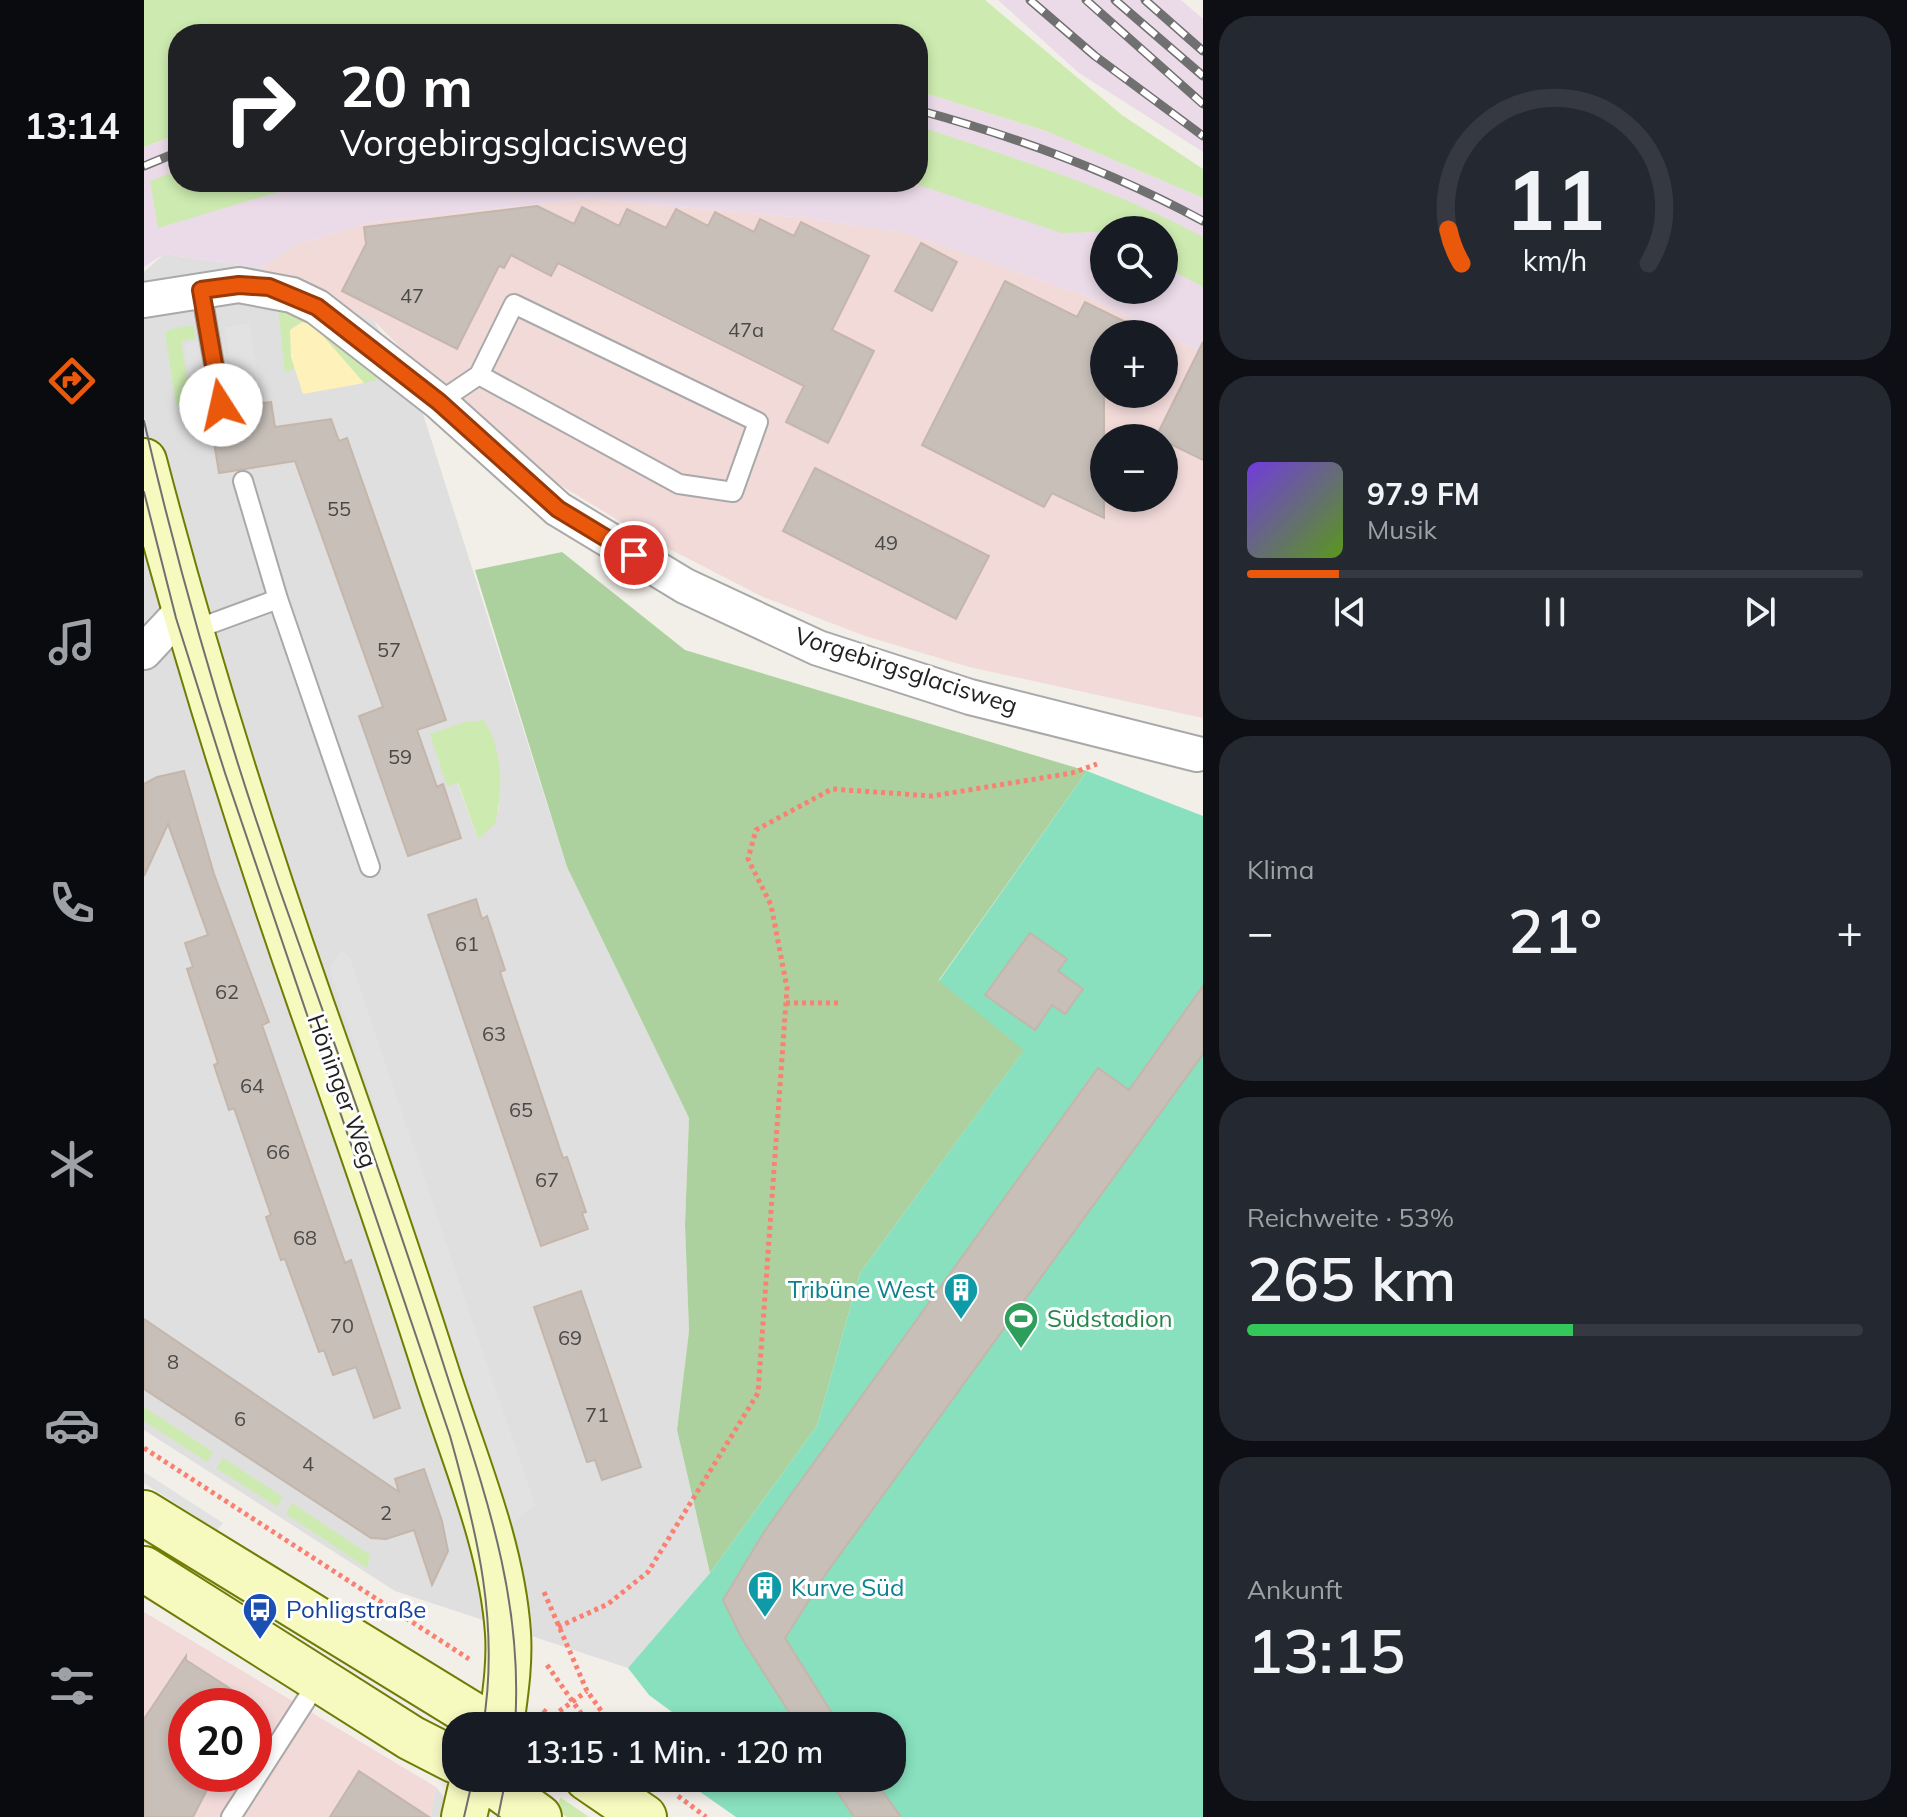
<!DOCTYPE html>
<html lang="de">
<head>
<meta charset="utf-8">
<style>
  :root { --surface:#171b24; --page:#242831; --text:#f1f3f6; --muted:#9ea1a6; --line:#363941; --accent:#ea580c }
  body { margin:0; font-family:Mulish,sans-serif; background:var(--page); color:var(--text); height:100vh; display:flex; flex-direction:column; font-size:30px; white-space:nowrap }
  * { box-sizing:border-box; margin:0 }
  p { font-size:26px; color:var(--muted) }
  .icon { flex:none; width:44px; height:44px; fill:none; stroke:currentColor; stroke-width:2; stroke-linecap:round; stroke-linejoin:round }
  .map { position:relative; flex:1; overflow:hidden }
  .side { display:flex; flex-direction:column; gap:16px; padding:16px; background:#0d0f14; width:704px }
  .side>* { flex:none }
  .guide { position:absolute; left:24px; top:24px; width:760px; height:168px; border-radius:32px; box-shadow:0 4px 12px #0003; background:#202124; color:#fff; overflow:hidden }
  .tools { position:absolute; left:946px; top:216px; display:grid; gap:16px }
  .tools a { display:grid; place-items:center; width:88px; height:88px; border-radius:50%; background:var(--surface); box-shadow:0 4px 12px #0003; font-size:40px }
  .speed { position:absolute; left:24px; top:1688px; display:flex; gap:16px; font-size:40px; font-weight:700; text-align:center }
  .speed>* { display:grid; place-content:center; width:104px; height:104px; border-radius:50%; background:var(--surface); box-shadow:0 4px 12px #0003; line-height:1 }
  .speed .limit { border:12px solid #d22; background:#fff; color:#111 }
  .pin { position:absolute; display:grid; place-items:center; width:68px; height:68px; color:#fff; margin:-34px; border:4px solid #fff; border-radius:50%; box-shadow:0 2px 8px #0007 }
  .me { position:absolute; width:88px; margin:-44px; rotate:350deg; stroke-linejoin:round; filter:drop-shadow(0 0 6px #0008) }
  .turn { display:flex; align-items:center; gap:28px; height:168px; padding:0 40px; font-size:36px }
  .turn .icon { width:104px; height:104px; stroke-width:2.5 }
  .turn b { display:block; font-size:56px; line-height:68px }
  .big { font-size:60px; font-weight:600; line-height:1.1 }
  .side .card { flex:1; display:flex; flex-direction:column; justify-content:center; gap:12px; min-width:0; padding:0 28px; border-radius:32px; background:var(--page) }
  .side .dial { align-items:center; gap:0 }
  .dial svg { height:208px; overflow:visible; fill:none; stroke:var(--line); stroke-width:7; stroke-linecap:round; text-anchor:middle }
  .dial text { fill:var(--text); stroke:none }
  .song { display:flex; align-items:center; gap:24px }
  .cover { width:96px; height:96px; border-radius:12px; background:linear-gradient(135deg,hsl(260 70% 55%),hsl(90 70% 35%)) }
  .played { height:8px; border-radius:4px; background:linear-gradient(90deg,var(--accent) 15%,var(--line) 15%) }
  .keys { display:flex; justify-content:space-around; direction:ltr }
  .heat { display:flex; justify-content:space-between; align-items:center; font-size:44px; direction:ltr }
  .charge { height:12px; border-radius:6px; background:linear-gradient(90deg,#34c759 53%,var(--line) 0) }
  .trip { position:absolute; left:298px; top:1712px; width:464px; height:80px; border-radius:32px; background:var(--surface); box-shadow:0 4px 12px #0003; font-weight:600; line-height:80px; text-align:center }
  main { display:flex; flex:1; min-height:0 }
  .tab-bar { display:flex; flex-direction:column; width:144px; justify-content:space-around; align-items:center; background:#090b0e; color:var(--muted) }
  .tab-bar .icon { width:56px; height:56px }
  .tab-bar .current { color:var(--accent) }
  .tab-bar b { font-size:36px; color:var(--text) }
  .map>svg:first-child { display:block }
</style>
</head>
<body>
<main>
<nav class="tab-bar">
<b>13:14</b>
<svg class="icon current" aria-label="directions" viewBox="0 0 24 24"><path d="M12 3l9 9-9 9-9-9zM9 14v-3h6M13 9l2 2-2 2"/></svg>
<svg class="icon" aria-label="music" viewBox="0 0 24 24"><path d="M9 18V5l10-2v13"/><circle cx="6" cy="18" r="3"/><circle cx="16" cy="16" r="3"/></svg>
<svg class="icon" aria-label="phone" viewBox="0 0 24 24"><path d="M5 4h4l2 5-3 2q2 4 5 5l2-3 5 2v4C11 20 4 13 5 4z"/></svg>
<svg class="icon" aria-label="climate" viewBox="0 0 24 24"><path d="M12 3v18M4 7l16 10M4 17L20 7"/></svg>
<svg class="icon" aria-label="car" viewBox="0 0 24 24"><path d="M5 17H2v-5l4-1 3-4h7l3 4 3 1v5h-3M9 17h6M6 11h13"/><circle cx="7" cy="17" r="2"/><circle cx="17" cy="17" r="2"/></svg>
<svg class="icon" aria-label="filters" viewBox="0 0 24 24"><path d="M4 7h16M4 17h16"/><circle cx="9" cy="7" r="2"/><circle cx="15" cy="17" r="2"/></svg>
</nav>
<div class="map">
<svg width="1059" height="1817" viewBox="0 0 1059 1817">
  <rect width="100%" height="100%" fill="#f2efe9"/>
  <path fill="#e0dfdf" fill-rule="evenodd" d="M 20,254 L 117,268 L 230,321 L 274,398 L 423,867 L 545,1118 L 541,1225 L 545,1331 L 533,1430 L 566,1573 L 484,1668 L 251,1591 L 0,1430 L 0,272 ZM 356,769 L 355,809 L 334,839 L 313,782 Z
    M 292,1787 L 316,1817 L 287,1817 Z"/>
  <path fill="#f2dad9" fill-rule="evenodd" d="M 442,199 L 662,218 L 761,233 L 942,296 L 1059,353 L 1059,718 L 825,667 L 721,636 L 617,596 L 502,537 L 401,476 L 333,424 L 230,321 L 117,268 L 153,244 L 229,222 ZM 960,334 L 1020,334 L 1020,394 L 960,394 ZM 960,438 L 1020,438 L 1020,498 L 960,498 Z
    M 0,1612 L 292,1787 L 287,1817 L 0,1817 ZM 42,1706 L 110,1706 L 110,1774 L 42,1774 Z"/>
  <path fill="#ebdbe8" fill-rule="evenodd" d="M 854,0 L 1037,0 L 1059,19 L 1059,152 L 935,73 Z
    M 774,91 L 902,131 L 1059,198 L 1059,353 L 942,296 L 761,233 L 662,218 L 442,199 L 229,222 L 153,244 L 117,268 L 20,254 L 0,267 L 0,147 L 34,134 L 34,182 L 774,182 ZM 960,230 L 1020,230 L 1020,290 L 960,290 Z"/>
  <path fill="#cdebb0" d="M 0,0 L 841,0 L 978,115 L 1059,169 L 1059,198 L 902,131 L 774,91 L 774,34 L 34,34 L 34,134 L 0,147 Z
    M 774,126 C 870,158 970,189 1059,237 L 1059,287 L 1020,266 L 1020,230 L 918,233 L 766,182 L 774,182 Z
    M 34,170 L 34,182 L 167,182 L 14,228 L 6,181 Z
    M 134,309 L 157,311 L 239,378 L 220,383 L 173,329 C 164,321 155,320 146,330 L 150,369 L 141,373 Z
    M 50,325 L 51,339 L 37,341 L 47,403 L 32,405 L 21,333 L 26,329 Z
    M 340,720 C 359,751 360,789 351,824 L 334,839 L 314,783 L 303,786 L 286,734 L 321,722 Z
    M 0,1407 L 69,1452 L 63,1462 L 0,1421 Z
    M 79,1458 L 139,1497 L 133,1507 L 72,1468 Z
    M 148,1503 L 226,1555 L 223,1568 L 142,1514 Z
    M 416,1797 L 445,1817 L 423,1817 L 413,1810 Z"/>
  <path fill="#add19e" d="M 418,552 L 541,650 L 943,771 L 795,980 L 881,1049 L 716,1273 L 673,1426 L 566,1573 L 533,1430 L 545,1331 L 541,1225 L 545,1118 L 423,867 L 331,570 Z"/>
  <path fill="#fff1ba" d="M 158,322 L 166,323 L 173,329 L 220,383 L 159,394 L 147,357 L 146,330 Z"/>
  <path fill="#88e0be" d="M 943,771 L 1059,816 L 1059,1817 L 592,1817 L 552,1789 L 556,1778 L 748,1778 L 748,1726 L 547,1726 L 505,1695 L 484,1668 L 566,1573 L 673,1426 L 716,1273 L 880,1050 L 795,981 Z"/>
  <path fill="#e2e2e2" d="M 105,323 L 116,391 L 92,395 L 80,327 Z
    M 52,342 L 61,400 L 49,402 L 40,344 Z
    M 197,951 L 205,956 L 391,1505 L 369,1523 L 185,968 Z
    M 0,1472 L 79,1523 L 73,1530 L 0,1483 Z"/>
  <path fill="#c7bfb8" stroke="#c4b6ab" stroke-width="2" d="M 393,206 L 430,224 L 438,207 L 475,226 L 483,209 L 522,228 L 532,209 L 564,226 L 571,212 L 610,232 L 616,219 L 650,236 L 657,222 L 725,256 L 688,330 L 730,351 L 684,443 L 642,422 L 660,386 L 414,263 L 407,276 L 367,255 L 360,268 L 355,266 L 313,349 L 198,291 L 222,244 L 220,227 Z
    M 777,243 L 813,262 L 788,311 L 751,291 Z
    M 861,281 L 933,317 L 941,302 L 1006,334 L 960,334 L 960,518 L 908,493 L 900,507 L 778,445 Z
    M 1059,342 L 1059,460 L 1012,437 Z
    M 127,402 L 131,427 L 187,419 L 195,441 L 203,438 L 302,720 L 273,730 L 293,787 L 299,784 L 317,838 L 264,856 L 215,716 L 239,707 L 151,461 L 75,473 L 65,411 L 78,417 L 88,408 Z
    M 671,468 L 845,556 L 812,619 L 639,531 Z
    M 40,771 L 70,874 L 125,1022 L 118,1025 L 201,1263 L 207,1260 L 256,1408 L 230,1418 L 212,1367 L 189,1375 L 180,1350 L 175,1352 L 141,1259 L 137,1260 L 122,1217 L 127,1215 L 90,1108 L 85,1110 L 70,1065 L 74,1063 L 43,969 L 49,967 L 41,943 L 64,935 L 24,824 L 0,876 L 0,784 L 13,777 Z
    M 332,899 L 338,919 L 343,916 L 361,970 L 356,972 L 419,1158 L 423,1157 L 442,1212 L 438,1213 L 444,1229 L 397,1246 L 284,915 Z
    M 886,933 L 923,959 L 914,971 L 939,989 L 921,1014 L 908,1005 L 891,1030 L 841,995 Z
    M 1059,986 L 1059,1054 L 681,1575 L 641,1638 L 696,1726 L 654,1726 L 597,1637 L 579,1600 L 620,1532 L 954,1068 L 985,1090 Z
    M 437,1291 L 497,1467 L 458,1480 L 451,1460 L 443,1462 L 390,1307 Z
    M 0,1319 L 255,1492 L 251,1479 L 280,1469 L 298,1521 L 304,1551 L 288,1585 L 270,1530 L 242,1539 L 227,1538 L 0,1389 Z
    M 42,1656 L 42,1660 L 113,1706 L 42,1706 L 42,1774 L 68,1774 L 61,1785 L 64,1788 L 49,1817 L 0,1817 L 0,1719 Z
    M 215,1771 L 285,1817 L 186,1817 Z
    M 684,1778 L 729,1778 L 757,1817 L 710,1817 Z"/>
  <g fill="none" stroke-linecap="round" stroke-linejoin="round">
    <defs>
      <path id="lane" d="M 57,290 L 77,405
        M 295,402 L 335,375 L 535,484 L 589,492 L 614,422 L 370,304 L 335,375
        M 99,481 L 134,599 L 226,867
        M 47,631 L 134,599
        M 87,1817 L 175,1680"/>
      <path id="street" d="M 0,300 L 95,285 L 148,295 L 173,307 L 295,402 L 414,509 L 541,586 L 674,648 L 826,697 L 1053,754
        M 0,652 L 40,609"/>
      <path id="secondary" d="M 0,461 C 48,645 105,827 168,1007 C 211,1128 253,1249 292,1371 C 319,1456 358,1544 364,1633 C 366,1665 361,1695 357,1726
        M 0,1513 L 347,1726
        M 0,1569 L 267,1738 L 312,1761
        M 341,1778 L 395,1817
        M 443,1778 L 500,1817
        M 320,1817 L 329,1778"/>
    </defs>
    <use href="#lane" stroke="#a9a9a9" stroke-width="22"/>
    <use href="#street" stroke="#a9a9a9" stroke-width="38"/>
    <use href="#secondary" stroke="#707d05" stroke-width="48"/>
    <path stroke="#fa8072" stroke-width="5" stroke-dasharray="4 4" stroke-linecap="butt" d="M 642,1003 L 694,1003
      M 0,1448 L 325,1659
      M 400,1592 L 443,1691 L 468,1726
      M 414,1627 L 464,1604 L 504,1572 L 614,1393 L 643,988 L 627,905 L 604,859 L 612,830 L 688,789 L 788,796 L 928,773 L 953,764
      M 403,1665 L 446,1726
      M 399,1710 L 421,1726
      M 412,1726 L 413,1713 L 443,1691
      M 534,1796 L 562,1817"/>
    <use href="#lane" stroke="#fff" stroke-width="18"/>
    <use href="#street" stroke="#fff" stroke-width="34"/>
    <use href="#secondary" stroke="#f7fabf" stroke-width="44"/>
    <path stroke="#707070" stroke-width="2" d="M 0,421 C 42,603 96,782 160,958 C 209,1095 256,1228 300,1366 C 339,1488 380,1596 371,1726
      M 0,492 L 32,618 L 81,773 L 306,1436 C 333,1532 356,1625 339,1726
      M 320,1817 L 329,1778
      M 354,1817 L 362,1778"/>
    <defs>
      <path id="rail" d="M 886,0 L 951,56 L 1059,136
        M 942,0 L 1059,104
        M 971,0 L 1059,76
        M 1001,0 L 1059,51
        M 774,110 C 873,137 969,172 1059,221
        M 0,166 L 34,152"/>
    </defs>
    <use href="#rail" stroke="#707070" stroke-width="9"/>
    <use href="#rail" stroke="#fff" stroke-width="6" stroke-dasharray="18" stroke-linecap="butt"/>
  </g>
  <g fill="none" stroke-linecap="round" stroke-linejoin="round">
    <defs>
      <path id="route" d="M 77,405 L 57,290 L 95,285 L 125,287 L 173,307 L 295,402 L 414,509 L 490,555"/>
    </defs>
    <use href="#route" stroke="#983908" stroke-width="20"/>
    <use href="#route" stroke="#ea580c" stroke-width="14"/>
  </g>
  <defs>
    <symbol id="building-pin" viewBox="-11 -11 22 30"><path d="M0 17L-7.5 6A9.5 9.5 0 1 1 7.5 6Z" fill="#0f9aa8" stroke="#fff"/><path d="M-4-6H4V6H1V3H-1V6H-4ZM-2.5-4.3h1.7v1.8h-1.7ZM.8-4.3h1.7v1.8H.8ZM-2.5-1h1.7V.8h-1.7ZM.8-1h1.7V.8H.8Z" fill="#fff"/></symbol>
    <symbol id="stadium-pin" viewBox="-11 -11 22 30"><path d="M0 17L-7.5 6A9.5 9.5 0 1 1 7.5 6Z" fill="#2e9e5b" stroke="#fff"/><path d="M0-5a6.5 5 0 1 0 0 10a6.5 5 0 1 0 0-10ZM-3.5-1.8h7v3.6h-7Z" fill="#fff"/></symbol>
    <symbol id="bus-pin" viewBox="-11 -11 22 30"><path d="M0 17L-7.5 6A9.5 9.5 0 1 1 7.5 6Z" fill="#1a4fb4" stroke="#fff"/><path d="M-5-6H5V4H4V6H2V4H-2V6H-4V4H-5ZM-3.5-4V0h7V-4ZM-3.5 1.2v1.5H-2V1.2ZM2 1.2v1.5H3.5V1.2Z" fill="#fff"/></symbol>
  </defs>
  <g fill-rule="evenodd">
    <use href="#building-pin" x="797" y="1270" width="40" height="54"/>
    <use href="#stadium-pin" x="857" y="1299" width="40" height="54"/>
    <use href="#building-pin" x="601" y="1568" width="40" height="54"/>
    <use href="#bus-pin" x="96" y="1590" width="40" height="54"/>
  </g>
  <g text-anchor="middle" stroke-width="6" stroke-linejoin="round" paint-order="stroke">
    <g font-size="20" fill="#4b4948">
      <text x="268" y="303">47</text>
      <text x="602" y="337">47a</text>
      <text x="195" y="516">55</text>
      <text x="742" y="550">49</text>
      <text x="245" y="657">57</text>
      <text x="256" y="764">59</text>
      <text x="323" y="951">61</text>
      <text x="83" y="999">62</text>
      <text x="350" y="1041">63</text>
      <text x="108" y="1093">64</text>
      <text x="377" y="1117">65</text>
      <text x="134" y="1159">66</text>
      <text x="403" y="1187">67</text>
      <text x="161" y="1245">68</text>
      <text x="198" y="1333">70</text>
      <text x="426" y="1345">69</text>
      <text x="29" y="1369">8</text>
      <text x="453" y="1422">71</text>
      <text x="96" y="1426">6</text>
      <text x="164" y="1471">4</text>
      <text x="242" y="1520">2</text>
    </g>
    <g font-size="24" fill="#222" stroke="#fff">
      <text transform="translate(762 671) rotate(18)" y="8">Vorgebirgsglacisweg</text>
      <text transform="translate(198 1091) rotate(70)" y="8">Höninger Weg</text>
    </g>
    <g font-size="24" fill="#0d838f" stroke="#fff" text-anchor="end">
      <text x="791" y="1298">Tribüne West</text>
      <text x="647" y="1596" text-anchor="start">Kurve Süd</text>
    </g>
    <g font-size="24" fill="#27864d" stroke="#fff" text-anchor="start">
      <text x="903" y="1327">Südstadion</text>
    </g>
    <g font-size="24" fill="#164399" stroke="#fff" text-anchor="start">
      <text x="142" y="1618">Pohligstraße</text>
    </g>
  </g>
</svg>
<div class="tools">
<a><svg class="icon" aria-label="search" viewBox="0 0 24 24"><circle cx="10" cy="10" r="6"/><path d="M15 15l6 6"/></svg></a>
<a>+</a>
<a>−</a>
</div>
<div class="speed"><div class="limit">20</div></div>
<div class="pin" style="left:490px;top:555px;background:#d93025"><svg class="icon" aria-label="arrive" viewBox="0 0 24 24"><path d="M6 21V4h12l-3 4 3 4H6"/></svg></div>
<svg class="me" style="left:77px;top:405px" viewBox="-20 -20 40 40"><circle r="19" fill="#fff"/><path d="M0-13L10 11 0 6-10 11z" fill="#ea580c"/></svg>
<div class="trip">13:15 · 1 Min. · 120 m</div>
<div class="guide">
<div class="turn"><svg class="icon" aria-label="right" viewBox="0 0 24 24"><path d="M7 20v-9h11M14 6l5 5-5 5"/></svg><div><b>20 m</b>Vorgebirgsglacisweg</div></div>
</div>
</div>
<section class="side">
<div class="card dial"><svg viewBox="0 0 100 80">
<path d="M14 69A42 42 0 1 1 86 69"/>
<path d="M14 69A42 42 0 0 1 9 56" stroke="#ea580c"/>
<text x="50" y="56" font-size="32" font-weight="700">11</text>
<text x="50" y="72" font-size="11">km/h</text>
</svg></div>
<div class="card">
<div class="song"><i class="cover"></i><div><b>97.9 FM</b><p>Musik</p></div></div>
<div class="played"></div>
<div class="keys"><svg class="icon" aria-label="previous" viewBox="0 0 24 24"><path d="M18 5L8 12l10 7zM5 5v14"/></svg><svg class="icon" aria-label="pause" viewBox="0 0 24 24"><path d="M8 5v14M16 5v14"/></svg><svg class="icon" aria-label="next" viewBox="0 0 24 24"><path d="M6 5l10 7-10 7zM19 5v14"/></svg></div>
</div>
<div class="card"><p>Klima</p>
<div class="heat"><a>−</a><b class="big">21°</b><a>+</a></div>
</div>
<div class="card"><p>Reichweite · 53%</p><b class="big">265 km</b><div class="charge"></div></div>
<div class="card"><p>Ankunft</p><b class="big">13:15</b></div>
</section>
</main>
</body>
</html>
